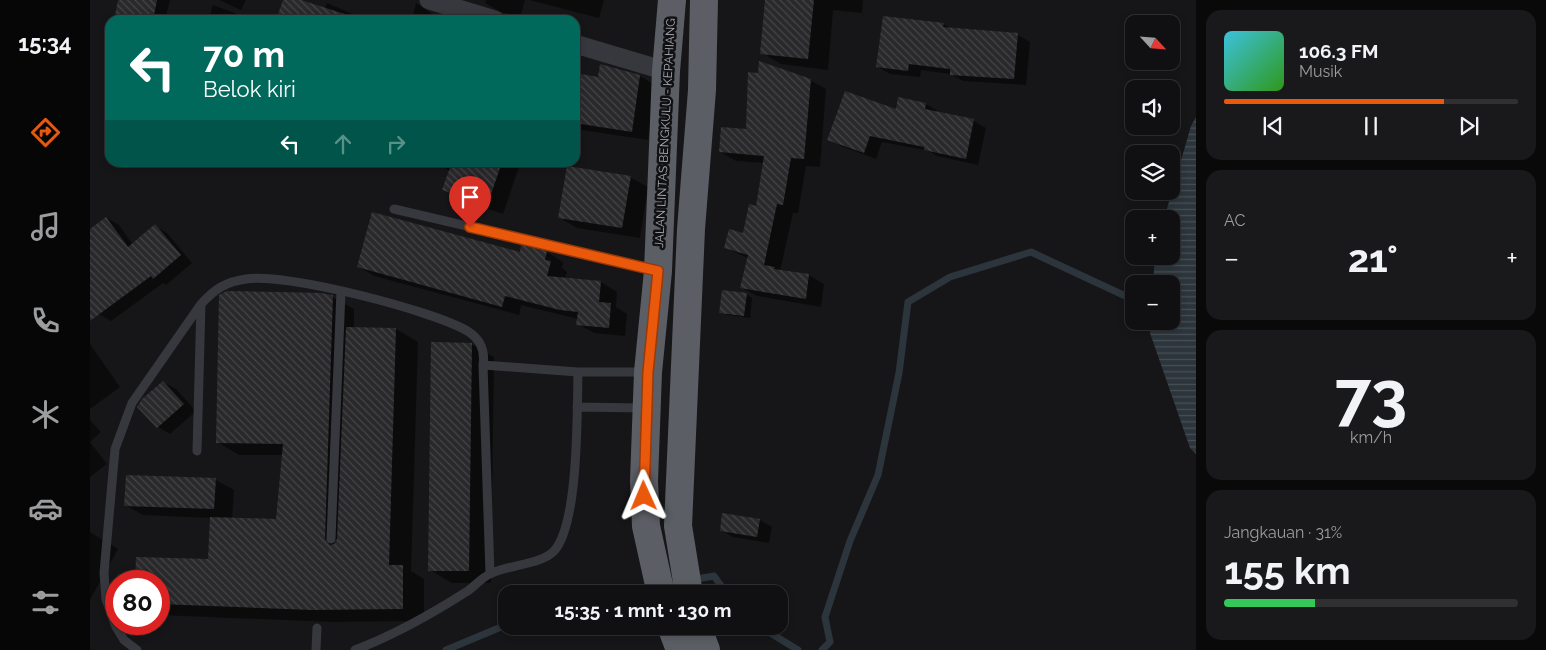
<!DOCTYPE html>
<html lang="id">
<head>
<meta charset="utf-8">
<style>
  :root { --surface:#101012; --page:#19191b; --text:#f1f3f6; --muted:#9c9d9f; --line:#303032; --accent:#ea580c }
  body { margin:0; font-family:Raleway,sans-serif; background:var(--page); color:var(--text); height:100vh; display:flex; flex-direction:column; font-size:19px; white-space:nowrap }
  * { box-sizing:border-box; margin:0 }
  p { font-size:16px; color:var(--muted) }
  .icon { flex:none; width:28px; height:28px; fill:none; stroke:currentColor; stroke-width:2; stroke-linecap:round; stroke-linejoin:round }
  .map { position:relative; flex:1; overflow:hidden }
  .details { display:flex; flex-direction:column; gap:10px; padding:10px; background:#09090a; width:350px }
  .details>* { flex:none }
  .hud { position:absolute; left:15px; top:15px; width:475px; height:152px; border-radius:15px; box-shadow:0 2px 8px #0003,0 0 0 1px var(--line); background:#00695c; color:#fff; overflow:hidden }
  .needle { width:32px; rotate:116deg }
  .tools { position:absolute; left:1035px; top:15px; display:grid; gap:10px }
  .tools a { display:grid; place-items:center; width:55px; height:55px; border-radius:10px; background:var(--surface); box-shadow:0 2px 8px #0003,0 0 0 1px var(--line); font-size:25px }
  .speed { position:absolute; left:15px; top:570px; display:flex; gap:10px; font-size:25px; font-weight:700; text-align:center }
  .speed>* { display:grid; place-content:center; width:65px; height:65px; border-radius:50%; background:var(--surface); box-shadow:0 2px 8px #0003,0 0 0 1px var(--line); line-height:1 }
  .speed .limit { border:8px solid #d22; background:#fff; color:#111 }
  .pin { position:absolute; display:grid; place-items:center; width:42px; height:42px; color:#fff; margin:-51px -21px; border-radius:50% 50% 50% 0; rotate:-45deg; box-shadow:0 0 5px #0007 }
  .pin .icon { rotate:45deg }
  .me { position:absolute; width:55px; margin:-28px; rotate:359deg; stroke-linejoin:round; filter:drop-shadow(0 0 4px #0008) }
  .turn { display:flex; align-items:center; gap:18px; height:105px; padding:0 15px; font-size:22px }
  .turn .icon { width:65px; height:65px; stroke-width:2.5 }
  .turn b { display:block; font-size:35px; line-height:42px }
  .lanes { display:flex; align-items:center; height:48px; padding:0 15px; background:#0003; justify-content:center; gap:25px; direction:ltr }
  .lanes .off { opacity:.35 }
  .big { font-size:38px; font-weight:700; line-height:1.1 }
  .details .card { flex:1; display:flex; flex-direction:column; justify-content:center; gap:8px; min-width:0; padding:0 18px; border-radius:15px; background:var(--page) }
  .details .dial { align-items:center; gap:0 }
  .dial b { font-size:65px; line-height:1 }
  .song { display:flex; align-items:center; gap:15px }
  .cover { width:60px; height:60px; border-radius:8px; background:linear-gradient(135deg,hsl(190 70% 55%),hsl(110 70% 35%)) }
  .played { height:5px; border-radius:2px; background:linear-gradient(90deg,var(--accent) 75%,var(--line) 75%) }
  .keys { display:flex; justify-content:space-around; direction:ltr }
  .heat { display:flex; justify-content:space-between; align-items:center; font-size:28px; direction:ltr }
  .charge { height:8px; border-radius:4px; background:linear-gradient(90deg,#34c759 31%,var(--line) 0) }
  .trip { position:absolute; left:408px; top:585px; width:290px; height:50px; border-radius:15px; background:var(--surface); box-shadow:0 2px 8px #0003,0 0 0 1px var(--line); font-weight:700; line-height:50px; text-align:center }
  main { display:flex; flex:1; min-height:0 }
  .menu { display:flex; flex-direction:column; width:90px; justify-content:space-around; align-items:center; background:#060607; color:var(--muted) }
  .menu .icon { width:35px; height:35px }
  .menu .active { color:var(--accent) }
  .menu b { font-size:22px; color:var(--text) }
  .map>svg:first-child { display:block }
</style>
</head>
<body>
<main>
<nav class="menu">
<b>15:34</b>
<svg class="icon active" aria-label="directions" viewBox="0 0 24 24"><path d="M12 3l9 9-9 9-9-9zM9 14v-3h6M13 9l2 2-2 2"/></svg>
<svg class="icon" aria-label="music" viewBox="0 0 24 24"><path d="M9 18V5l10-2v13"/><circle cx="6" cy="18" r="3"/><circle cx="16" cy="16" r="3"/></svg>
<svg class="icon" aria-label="phone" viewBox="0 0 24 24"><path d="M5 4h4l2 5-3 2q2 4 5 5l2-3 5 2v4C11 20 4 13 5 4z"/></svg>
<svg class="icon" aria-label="climate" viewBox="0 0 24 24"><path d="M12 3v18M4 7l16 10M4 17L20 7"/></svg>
<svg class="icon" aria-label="car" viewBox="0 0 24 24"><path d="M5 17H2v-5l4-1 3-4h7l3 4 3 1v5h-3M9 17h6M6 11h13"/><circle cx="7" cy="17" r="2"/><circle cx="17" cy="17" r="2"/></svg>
<svg class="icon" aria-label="filters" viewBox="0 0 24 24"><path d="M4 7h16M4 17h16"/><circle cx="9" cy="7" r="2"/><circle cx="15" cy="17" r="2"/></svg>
</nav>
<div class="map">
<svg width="1106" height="650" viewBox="0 0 1106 650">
  <defs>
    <pattern id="water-rules" width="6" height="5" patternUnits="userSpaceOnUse" patternTransform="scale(1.25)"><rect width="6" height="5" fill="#2c353c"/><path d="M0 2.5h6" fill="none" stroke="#485056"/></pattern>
    <pattern id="building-back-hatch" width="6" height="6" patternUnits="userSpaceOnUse" patternTransform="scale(1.25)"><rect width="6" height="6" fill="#29292c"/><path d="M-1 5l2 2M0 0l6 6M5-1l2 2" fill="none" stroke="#454548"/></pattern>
  </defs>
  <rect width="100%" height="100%" fill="#161618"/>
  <path fill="url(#water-rules)" d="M 1106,117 L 1106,454 L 1100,448 L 1060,333 L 1060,321 L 1081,321 L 1081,284 L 1063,284 L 1065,256 L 1081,256 L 1081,219 L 1074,219 L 1101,126 Z"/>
  <path fill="#0007" d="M 26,0 L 80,0 L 75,20 L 25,20 L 29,1 Z
    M 129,0 L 156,0 L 151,10 Z
    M 194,0 L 207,0 L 235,9 L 237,3 L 277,20 L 188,20 Z
    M 396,0 L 435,0 L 430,17 L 411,12 L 395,3 Z
    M 439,0 L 514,0 L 509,18 Z
    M 687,0 L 773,0 L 772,13 L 743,10 L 738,70 L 691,64 L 672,53 Z
    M 326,3 L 344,15 L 362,20 L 322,20 Z
    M 123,5 L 163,20 L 118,20 Z
    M 853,24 L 862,29 L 928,35 L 940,42 L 936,85 L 873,81 L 860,74 L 831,70 L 830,77 L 800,74 L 788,67 Z
    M 511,65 L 550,76 L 566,86 L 558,140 L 485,129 L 485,75 L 509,78 Z
    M 720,80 L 736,89 L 730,167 L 716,166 L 708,213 L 703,213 L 690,271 L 719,275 L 734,284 L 731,307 L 667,296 L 652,288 L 658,258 L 635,248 L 653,234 L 667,207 L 674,163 L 646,161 L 630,152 Z
    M 836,104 L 848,111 L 847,113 L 884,121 L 896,128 L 888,165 L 847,156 L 839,151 L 792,142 L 786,159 L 751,146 L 739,139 L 807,111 Z
    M 342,162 L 422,162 L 429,167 L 413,214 L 369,199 L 353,190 L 360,171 Z
    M 540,177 L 558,187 L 550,238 L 487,228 L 470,218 Z
    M 17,218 L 29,225 L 43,245 L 65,226 L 77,233 L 102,263 L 76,285 L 73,283 L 21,321 L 9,314 L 0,301 L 0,230 Z
    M 432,247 L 457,252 L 473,262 L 472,268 L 477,272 L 475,279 L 511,282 L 527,292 L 526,307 L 537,314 L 535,336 L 504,333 L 488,324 L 488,319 L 431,305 L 429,315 L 284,276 L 268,266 L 431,254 Z
    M 656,294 L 662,298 L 660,318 L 637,315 L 631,312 Z
    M 242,297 L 264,309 L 264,328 L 306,329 L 328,342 L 321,571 L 334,579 L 334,621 L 243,622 L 69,615 L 69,581 L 46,581 L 47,558 L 119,561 L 121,518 L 53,515 L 35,505 L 126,480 L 144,490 L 142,519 L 187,520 L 193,455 L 149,455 L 127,442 Z
    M 0,344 L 30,387 L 0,409 Z
    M 381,344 L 404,357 L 401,583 L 362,583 L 340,570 Z
    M 73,382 L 86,389 L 106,411 L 80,434 L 68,427 Z
    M 0,420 L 11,432 L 0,442 L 17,464 L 0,477 Z
    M 670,520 L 682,527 L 679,543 L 643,537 L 631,530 Z
    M 0,532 L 28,549 L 0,600 Z"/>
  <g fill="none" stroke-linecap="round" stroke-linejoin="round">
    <path stroke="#2c353c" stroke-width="7" d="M 601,580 L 624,576 L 637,594
      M 527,594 L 564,587
      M 669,626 L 708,650
      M 356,650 L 416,625
      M 732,650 L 740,642 L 735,617 L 760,541 L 788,475 L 809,373 L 818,302 L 860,277 L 941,252 L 1044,300"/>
  </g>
  <path fill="url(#building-back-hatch)" d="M 28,0 L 67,0 L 63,20 L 24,20 Z
    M 193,0 L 211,0 L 261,16 L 261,20 L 186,20 Z
    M 675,0 L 724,0 L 718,59 L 670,54 Z
    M 793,16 L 854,23 L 853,27 L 928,33 L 924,79 L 860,75 L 860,69 L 819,64 L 818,71 L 786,67 Z
    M 669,61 L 721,79 L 714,159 L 701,158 L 693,205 L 687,204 L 674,265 L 685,267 L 684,269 L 719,274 L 716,299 L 650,288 L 658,255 L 634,248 L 639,229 L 653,233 L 659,204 L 666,206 L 674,156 L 629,152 L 631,127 L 656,129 L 658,72 L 668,73 Z
    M 510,64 L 550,75 L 542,132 L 485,123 L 485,73 L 508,77 Z
    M 755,91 L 806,109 L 808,97 L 836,103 L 835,109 L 884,119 L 876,159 L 834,150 L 834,147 L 780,136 L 774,153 L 737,140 Z
    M 362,162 L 412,162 L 397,206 L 352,190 Z
    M 477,166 L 541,176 L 532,228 L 468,218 Z
    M 282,212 L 430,252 L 431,245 L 457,251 L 455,260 L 461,261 L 457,276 L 511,281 L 509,302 L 521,303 L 519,328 L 486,325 L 488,312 L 470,310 L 415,296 L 412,307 L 267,267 Z
    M 16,217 L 38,247 L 65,224 L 91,255 L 63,279 L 61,276 L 0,321 L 0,229 Z
    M 632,290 L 657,293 L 654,316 L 629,313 Z
    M 137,291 L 231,293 L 243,295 L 235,539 L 240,545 L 244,544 L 247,539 L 256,327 L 306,328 L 299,565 L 313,565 L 313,609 L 222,610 L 69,604 L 69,581 L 45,581 L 46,557 L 118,559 L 120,517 L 186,519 L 193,444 L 126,443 L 129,295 Z
    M 341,342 L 382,343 L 379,571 L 338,571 Z
    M 73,381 L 94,404 L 67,428 L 47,407 L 52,399 Z
    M 36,475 L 126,478 L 124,509 L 34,506 Z
    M 632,513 L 670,519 L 667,537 L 630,531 Z"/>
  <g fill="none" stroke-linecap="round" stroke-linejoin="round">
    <path stroke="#37383d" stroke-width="9" d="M 304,209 L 566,270
      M 393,365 L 488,372 L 555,372
      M 487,407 L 553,408
      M 107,451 L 111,304
      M 241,539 L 251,291
      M 47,650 L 34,640 L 26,627 L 16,599 L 14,573 L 25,449 L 42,403 L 111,304 C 125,289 135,282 156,279 C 194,272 346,311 379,332 C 391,340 395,352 393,365 L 400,574
      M 226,650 L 227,628
      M 265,650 C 304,635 340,615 376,592 C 384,587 391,578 400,574 C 417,565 451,565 464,551 C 489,524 487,410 488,372"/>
    <path stroke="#37383d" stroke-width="19" d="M 339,0 L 405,20
      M 485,44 L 576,71"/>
    <path stroke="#5b5e65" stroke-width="28" d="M 571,594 L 556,526 L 554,481 L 558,372 L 568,271 L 576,71 L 582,0
      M 599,594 L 588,526 L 601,229 L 612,90 L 614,0
      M 581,626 L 590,650
      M 607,626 L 616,650"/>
  </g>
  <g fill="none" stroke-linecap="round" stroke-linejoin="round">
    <defs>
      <path id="route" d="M 380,227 L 568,271 L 558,372 L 554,496"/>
    </defs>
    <use href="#route" stroke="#983908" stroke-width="12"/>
    <use href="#route" stroke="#ea580c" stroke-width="9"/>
  </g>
  <g text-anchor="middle" stroke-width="5" stroke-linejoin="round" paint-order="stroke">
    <g font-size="12" fill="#a8adb8" stroke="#111113">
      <text transform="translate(575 133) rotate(-87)" y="4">JALAN LINTAS BENGKULU - KEPAHIANG</text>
    </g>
  </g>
</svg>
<div class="tools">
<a><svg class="needle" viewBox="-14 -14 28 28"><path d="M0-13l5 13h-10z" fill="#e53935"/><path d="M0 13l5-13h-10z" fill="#9c9d9f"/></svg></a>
<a><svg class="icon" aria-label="sound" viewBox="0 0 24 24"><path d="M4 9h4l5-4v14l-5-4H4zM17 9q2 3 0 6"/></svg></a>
<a><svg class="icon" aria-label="layers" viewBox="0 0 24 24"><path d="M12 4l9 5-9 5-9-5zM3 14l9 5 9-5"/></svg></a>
<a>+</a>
<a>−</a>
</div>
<div class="speed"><div class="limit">80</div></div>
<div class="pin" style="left:380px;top:227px;background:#d93025"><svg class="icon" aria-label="arrive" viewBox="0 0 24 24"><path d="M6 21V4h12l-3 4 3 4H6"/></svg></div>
<svg class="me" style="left:554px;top:496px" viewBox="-20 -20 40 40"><path d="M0-17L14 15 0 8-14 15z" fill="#ea580c" stroke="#fff" stroke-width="4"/></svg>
<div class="trip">15:35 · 1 mnt · 130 m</div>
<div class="hud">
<div class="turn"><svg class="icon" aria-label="left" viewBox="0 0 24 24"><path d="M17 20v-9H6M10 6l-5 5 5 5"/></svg><div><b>70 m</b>Belok kiri</div></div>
<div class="lanes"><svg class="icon" aria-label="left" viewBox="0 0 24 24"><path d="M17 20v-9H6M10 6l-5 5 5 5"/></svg><svg class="icon off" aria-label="ahead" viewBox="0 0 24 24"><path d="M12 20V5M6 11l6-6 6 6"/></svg><svg class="icon off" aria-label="right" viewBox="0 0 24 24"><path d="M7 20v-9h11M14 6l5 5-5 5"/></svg></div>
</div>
</div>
<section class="details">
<div class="card">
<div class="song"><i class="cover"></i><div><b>106.3 FM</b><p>Musik</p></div></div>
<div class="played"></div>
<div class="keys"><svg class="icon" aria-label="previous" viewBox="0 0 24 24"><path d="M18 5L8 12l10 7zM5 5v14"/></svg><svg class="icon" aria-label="pause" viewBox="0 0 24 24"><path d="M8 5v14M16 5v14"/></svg><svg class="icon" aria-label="next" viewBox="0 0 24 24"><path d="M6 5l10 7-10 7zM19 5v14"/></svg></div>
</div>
<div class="card"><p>AC</p>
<div class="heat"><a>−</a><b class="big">21°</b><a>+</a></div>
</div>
<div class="card dial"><b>73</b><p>km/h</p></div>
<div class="card"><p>Jangkauan · 31%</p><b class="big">155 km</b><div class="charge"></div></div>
</section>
</main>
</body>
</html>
